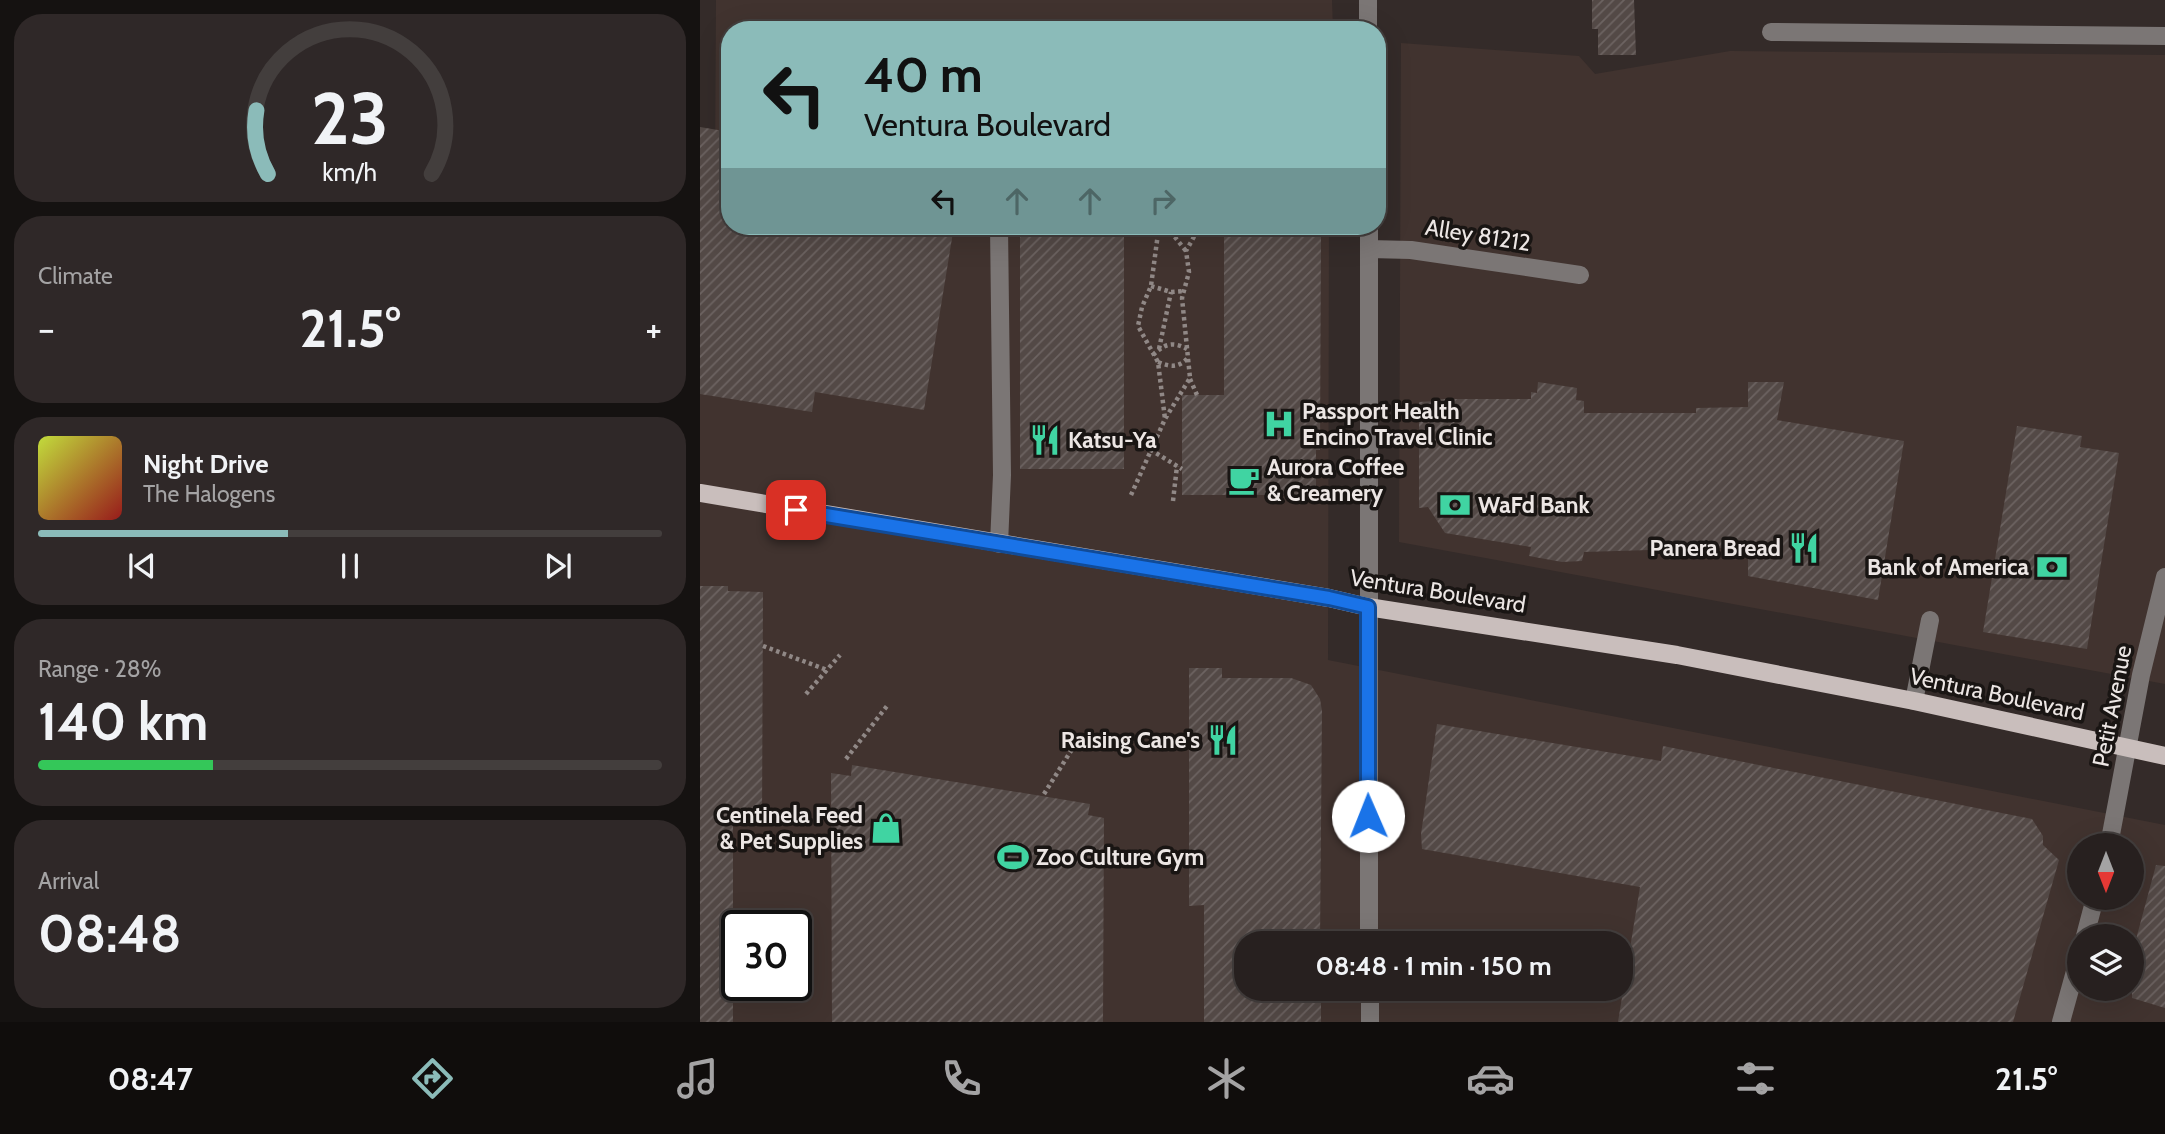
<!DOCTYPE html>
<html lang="en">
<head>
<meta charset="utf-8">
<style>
  :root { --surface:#27201f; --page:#2f2828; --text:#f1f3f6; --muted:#a4a3a4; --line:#433e3d; --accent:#8bbbb9 }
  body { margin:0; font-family:Cabin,sans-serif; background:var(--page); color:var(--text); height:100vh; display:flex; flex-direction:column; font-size:26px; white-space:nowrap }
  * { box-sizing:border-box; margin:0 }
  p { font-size:23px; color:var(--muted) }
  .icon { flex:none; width:38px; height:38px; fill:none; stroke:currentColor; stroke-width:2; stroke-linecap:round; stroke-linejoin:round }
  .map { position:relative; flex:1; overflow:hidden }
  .sheet { display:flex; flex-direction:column; gap:14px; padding:14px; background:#151211; width:700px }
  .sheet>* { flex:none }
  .guide { position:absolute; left:21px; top:21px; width:665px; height:214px; border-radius:28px; box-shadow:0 7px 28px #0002,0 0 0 2px var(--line); background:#8bbbb9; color:#111; overflow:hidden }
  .needle { width:46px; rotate:180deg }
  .buttons { position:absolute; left:1367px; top:833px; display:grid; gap:14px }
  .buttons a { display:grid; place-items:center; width:77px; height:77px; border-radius:50%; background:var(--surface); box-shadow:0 7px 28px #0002,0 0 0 2px var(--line); font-size:35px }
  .speed { position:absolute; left:21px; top:910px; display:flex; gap:14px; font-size:35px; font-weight:700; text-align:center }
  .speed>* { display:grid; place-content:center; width:91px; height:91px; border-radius:50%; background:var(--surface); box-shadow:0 7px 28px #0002,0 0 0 2px var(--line); line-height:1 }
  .speed .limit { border:4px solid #111; border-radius:10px; background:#fff; color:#111 }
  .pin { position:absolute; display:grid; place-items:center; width:60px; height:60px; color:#fff; margin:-30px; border-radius:14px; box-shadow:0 4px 10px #0006 }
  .me { position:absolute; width:77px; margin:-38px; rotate:359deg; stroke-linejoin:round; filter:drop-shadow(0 0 5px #0008) }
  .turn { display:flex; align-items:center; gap:24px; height:147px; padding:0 28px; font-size:32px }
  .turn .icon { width:91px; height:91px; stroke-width:2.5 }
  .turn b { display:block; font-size:49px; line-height:60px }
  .lanes { display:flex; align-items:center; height:66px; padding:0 28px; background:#0003; justify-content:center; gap:35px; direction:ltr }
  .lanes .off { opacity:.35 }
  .big { font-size:52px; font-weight:800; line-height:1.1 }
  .sheet .card { flex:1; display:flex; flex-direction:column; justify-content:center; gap:10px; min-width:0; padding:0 24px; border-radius:28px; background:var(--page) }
  .sheet .dial { align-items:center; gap:0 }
  .dial svg { height:182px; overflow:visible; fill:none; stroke:var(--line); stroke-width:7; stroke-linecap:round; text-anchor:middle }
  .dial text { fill:var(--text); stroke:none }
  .song { display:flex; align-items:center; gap:21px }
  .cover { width:84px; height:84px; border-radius:10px; background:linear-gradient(135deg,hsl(70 70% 55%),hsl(0 70% 35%)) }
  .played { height:7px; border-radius:4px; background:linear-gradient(90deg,var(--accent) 40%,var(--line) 40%) }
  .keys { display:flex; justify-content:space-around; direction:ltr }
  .heat { display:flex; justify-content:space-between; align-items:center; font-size:38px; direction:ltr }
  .charge { height:10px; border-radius:5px; background:linear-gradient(90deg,#34c759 28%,var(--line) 0) }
  .trip { position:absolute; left:534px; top:931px; width:399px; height:70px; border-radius:28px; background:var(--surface); box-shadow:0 7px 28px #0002,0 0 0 2px var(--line); font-weight:800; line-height:70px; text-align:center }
  .tabs { display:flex; height:112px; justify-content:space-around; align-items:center; background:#100d0c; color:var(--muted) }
  .tabs .icon { width:49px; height:49px }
  .tabs .on { color:var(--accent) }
  .tabs b { font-size:32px; color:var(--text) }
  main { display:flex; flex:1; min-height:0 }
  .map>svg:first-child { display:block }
</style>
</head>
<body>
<main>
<section class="sheet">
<div class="card dial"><svg viewBox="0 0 100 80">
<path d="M14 69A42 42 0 1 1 86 69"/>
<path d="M14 69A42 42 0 0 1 9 41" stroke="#8bbbb9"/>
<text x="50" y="56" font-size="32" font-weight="700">23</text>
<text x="50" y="72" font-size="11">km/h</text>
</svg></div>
<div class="card"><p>Climate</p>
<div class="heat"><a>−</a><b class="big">21.5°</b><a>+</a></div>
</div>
<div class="card">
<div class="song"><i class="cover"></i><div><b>Night Drive</b><p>The Halogens</p></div></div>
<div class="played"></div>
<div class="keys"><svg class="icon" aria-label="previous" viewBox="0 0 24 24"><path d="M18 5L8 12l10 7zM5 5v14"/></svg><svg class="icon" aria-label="pause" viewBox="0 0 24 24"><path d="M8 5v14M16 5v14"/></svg><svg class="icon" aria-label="next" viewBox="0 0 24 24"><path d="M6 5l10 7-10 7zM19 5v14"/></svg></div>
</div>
<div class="card"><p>Range · 28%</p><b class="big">140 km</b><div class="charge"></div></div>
<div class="card"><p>Arrival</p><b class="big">08:48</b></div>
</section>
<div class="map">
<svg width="1465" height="1022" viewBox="0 0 1465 1022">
  <defs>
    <pattern id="building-hatch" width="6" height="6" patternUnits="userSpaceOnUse" patternTransform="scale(1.75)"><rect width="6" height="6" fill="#534946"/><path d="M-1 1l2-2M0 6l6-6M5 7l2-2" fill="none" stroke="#6c6361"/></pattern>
  </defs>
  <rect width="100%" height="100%" fill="#342b29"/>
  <path fill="#41332f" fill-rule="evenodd" d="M 16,0 L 632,0 L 633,30 L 30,30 L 30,226 L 629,226 L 628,660 L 1465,825 L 1465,1022 L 0,1022 L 0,178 L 15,179 ZM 1379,845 L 1432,845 L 1432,898 L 1379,898 ZM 37,926 L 96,926 L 96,985 L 37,985 ZM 1379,936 L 1432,936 L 1432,989 L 1379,989 ZM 546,943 L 920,943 L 920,989 L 546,989 Z
    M 701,43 L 879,56 L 895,74 L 1030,51 L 1465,55 L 1465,684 L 699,542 Z"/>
  <path fill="url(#building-hatch)" d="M 892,0 L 934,0 L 936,55 L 898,55 L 898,29 L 892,29 Z
    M 0,127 L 30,132 L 30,226 L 254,226 L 224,410 L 115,392 L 112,412 L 0,394 Z
    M 320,226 L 424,226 L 424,469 L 320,469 Z
    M 524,236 L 621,237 L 620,450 L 616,450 L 616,495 L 482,495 L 482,395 L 524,395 Z
    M 838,382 L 877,388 L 876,400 L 884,401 L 884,413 L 996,413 L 996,408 L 1048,407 L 1048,382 L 1084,382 L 1077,420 L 1204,441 L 1178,600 L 1048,576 L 1048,547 L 884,552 L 882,561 L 862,562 L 829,556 L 831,547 L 745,533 L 728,507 L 719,508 L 719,402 L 735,401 L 735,399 L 831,399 L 831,392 L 837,393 Z
    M 1317,426 L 1382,436 L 1380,447 L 1419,453 L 1387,649 L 1283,632 Z
    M 0,586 L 28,586 L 28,591 L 63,592 L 62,822 L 33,822 L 33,1022 L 0,1022 Z
    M 489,668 L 522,668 L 522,678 L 591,678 L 611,685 L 620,699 L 622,711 L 620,943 L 546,943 L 546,989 L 621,989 L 621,1022 L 504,1022 L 504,905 L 489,906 Z
    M 737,724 L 961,761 L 963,746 L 1332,819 L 1343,836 L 1343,845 L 1359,860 L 1313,1022 L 918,1022 L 940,887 L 722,849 L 721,834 Z
    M 152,765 L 390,804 L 388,815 L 404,818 L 403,1022 L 132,1022 L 131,773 L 151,776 Z
    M 1456,865 L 1465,866 L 1465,1008 L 1432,998 L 1432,954 Z"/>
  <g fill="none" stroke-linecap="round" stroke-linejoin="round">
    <path stroke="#908886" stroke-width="4.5" stroke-dasharray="3.5 3.5" stroke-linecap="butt" d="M 459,226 L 451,286 L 442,307 L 438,326 L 458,362 L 465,419
      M 466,226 L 486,251
      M 451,286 L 471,292 L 484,291
      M 459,349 L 471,292
      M 453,355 C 464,344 473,341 487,349
      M 458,362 C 471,367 478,368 488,358
      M 490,379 L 497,395
      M 424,440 L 451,450 L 482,469
      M 431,495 L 465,419 L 490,378 L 482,298 L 489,272 L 486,251 L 500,226
      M 473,501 L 477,466
      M 63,646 L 127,670
      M 106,694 L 140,655
      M 146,759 L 187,706
      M 344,794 L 379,738"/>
    <path stroke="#7b7675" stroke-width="18" d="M 668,30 L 668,0
      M 1071,32 L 1465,36
      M 299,226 L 302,475 L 299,544
      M 669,226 L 669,943
      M 669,249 L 711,250 L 880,275
      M 1214,701 L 1230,620
      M 1409,845 L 1441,675 L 1465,577
      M 1385,936 L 1395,898
      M 670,989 L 670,1022
      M 1361,1022 L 1379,957"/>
    <path stroke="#c9bebc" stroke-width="18" d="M 0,493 L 629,598 L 668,607 L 977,655 L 1214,701 L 1465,756"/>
  </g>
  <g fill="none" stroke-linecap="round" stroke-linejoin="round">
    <defs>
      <path id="route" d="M 96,510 L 629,598 L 668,607 L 668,816"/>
    </defs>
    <use href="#route" stroke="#114b97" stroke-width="18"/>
    <use href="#route" stroke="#1a73e8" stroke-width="12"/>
  </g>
  <defs>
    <symbol id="hospital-bare" viewBox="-9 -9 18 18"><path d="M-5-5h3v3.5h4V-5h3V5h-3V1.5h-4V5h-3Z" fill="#40d4a2" stroke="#191513" stroke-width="2.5" paint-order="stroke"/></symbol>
    <symbol id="restaurant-bare" viewBox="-9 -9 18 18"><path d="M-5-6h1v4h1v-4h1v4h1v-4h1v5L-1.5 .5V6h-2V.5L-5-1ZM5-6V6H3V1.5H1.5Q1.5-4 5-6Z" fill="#40d4a2" stroke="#191513" stroke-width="2.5" paint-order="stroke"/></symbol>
    <symbol id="cafe-bare" viewBox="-9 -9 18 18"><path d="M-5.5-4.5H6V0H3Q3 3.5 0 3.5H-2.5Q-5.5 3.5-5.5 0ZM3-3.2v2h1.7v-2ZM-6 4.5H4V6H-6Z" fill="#40d4a2" stroke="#191513" stroke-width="2.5" paint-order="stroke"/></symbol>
    <symbol id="bank-bare" viewBox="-9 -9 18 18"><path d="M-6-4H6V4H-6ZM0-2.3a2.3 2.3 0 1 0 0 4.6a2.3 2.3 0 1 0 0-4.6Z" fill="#40d4a2" stroke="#191513" stroke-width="2.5" paint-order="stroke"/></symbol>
    <symbol id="shop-bare" viewBox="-9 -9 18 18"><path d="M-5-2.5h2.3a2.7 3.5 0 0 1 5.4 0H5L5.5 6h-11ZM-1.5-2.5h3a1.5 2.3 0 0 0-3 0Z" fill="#40d4a2" stroke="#191513" stroke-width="2.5" paint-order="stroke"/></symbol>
    <symbol id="stadium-bare" viewBox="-9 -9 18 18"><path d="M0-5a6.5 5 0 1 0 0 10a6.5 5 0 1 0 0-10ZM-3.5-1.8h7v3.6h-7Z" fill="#40d4a2" stroke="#191513" stroke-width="2.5" paint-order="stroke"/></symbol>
  </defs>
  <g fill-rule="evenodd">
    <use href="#hospital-bare" x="557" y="402" width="44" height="44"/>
    <use href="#restaurant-bare" x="323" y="418" width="44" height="44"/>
    <use href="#cafe-bare" x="522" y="458" width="44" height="44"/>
    <use href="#bank-bare" x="733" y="483" width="44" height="44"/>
    <use href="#restaurant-bare" x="1082" y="526" width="44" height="44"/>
    <use href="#bank-bare" x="1330" y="545" width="44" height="44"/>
    <use href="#restaurant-bare" x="501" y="718" width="44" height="44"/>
    <use href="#shop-bare" x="164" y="806" width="44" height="44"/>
    <use href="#stadium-bare" x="291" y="835" width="44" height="44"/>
  </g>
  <g text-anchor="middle" stroke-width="7" stroke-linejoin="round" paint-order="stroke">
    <g font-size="23" fill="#ece6e4" stroke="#191513">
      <text transform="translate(778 235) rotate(9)" y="8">Alley 81212</text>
      <text transform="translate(738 591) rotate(9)" y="8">Ventura Boulevard</text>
      <text transform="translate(1297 694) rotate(12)" y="8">Ventura Boulevard</text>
      <text transform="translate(1412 706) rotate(-79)" y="8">Petit Avenue</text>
    </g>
    <g font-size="23" font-weight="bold" fill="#ece6e4" stroke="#191513" text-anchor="start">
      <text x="602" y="419">Passport Health<tspan x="602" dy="26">Encino Travel Clinic</tspan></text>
      <text x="368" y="448">Katsu-Ya</text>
      <text x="567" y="475">Aurora Coffee<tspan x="567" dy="26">&amp; Creamery</tspan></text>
      <text x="778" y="513">WaFd Bank</text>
      <text x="1081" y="556" text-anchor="end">Panera Bread</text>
      <text x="1329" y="575" text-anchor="end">Bank of America</text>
      <text x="500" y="748" text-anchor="end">Raising Cane's</text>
      <text x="163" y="823" text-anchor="end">Centinela Feed<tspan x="163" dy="26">&amp; Pet Supplies</tspan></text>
      <text x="336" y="865">Zoo Culture Gym</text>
    </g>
  </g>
</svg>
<div class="buttons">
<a><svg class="needle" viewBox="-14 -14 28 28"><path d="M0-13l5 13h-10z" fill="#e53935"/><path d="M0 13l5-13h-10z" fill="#a4a3a4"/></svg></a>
<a><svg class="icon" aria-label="layers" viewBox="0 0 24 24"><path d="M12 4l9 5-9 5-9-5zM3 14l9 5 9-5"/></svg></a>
</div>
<div class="speed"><div class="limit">30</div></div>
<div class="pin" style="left:96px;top:510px;background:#d93025"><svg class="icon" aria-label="arrive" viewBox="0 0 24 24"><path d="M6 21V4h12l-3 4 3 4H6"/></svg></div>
<svg class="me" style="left:668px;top:816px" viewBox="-20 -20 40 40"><circle r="19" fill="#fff"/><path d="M0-13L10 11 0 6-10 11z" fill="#1a73e8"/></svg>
<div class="trip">08:48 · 1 min · 150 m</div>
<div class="guide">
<div class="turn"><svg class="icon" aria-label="left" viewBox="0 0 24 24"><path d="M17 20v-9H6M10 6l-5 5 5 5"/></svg><div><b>40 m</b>Ventura Boulevard</div></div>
<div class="lanes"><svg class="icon" aria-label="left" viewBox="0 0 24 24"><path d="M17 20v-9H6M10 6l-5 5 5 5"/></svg><svg class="icon off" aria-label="ahead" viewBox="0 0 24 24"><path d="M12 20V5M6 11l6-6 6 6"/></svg><svg class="icon off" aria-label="ahead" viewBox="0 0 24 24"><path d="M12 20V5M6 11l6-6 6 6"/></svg><svg class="icon off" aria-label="right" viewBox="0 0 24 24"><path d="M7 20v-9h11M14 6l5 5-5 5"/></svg></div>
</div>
</div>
</main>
<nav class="tabs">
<b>08:47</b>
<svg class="icon on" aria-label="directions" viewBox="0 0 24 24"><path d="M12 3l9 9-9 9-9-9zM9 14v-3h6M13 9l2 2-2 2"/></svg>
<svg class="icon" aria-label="music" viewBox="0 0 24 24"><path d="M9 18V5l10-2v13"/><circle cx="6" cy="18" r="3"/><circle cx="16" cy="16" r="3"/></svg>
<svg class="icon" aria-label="phone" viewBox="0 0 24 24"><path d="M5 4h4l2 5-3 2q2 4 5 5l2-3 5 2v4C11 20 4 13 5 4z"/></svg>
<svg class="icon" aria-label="climate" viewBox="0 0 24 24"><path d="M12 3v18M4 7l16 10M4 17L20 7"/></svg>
<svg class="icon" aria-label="car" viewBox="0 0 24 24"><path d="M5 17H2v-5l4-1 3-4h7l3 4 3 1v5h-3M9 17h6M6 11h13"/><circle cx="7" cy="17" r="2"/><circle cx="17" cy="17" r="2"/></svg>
<svg class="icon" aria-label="filters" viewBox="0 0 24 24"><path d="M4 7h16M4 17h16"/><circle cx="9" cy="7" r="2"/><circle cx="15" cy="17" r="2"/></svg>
<b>21.5°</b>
</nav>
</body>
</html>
